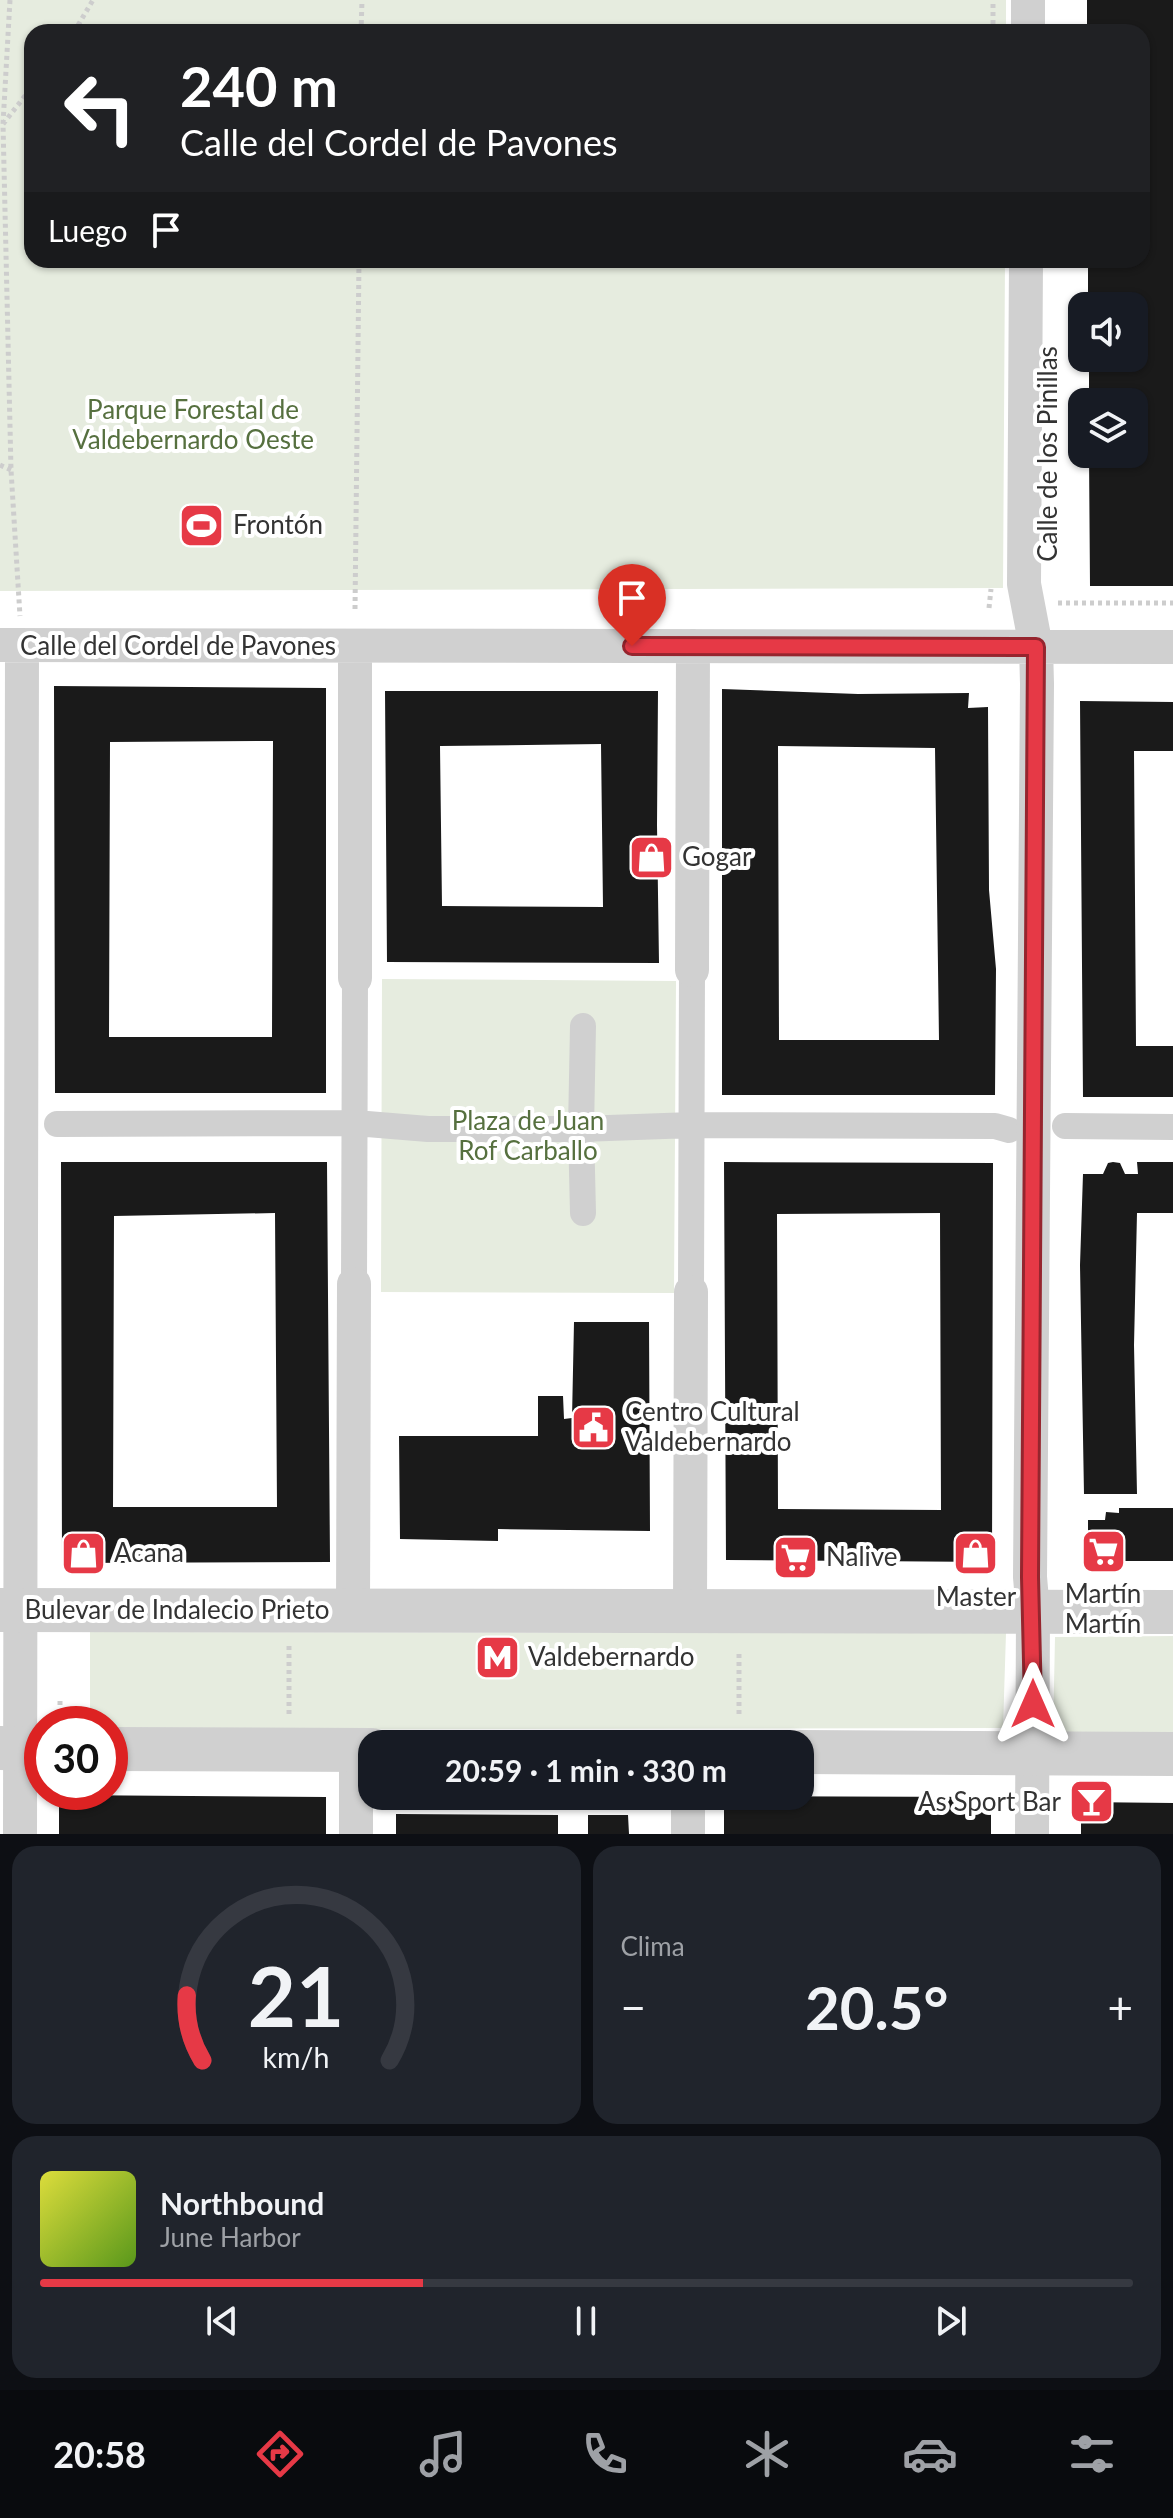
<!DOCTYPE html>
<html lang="es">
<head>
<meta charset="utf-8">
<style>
  :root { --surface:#171b24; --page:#20242c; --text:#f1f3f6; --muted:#9ea1a6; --line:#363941; --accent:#e63946 }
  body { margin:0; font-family:Lato,sans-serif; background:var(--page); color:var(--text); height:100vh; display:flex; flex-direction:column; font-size:30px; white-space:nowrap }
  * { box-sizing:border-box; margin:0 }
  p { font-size:26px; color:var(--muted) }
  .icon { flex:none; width:44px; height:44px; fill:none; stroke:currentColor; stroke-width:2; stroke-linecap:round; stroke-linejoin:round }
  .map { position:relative; height:1834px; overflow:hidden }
  .side { display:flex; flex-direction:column; gap:12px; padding:12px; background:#0d0f14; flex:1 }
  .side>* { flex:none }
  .banner { position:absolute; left:24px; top:24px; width:1126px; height:244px; border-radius:24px; box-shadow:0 2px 6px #0004; background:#202124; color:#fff; overflow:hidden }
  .fabs { position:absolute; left:1068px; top:292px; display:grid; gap:16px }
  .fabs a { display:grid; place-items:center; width:80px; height:80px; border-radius:16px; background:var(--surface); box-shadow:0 2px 6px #0004; font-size:40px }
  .speed { position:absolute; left:24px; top:1706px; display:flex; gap:16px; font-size:40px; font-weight:700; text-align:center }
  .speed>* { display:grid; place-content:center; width:104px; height:104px; border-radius:50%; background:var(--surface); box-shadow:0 2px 6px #0004; line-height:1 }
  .speed .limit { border:12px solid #d22; background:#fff; color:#111 }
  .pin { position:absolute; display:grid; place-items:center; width:68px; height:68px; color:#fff; margin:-82px -34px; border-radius:50% 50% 50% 0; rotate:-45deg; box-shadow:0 0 8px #0007 }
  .pin .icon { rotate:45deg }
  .me { position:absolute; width:88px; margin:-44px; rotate:0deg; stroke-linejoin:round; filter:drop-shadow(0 0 6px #0008) }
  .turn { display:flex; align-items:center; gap:28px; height:168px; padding:0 24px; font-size:36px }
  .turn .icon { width:104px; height:104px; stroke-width:2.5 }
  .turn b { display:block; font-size:56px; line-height:68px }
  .then { display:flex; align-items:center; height:76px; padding:0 24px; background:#0003; gap:16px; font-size:30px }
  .big { font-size:60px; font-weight:700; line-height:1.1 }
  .side .card { flex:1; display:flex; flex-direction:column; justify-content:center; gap:12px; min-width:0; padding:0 28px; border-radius:24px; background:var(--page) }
  .side .dial { align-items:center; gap:0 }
  .dial svg { height:208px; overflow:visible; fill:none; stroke:var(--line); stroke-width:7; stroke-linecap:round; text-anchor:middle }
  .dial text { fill:var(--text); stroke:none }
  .song { display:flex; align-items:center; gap:24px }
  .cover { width:96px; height:96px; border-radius:12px; background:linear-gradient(135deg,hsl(60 70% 55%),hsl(90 70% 35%)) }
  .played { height:8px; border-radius:4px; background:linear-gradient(90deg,var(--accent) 35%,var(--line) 35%) }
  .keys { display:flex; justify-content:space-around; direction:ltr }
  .heat { display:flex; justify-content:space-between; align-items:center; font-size:44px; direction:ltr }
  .side .tiles { flex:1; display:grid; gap:12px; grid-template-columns:1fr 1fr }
  .card:last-child { grid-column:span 2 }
  .trip { position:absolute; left:358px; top:1730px; width:456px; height:80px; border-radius:24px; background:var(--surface); box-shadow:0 2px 6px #0004; font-weight:700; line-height:80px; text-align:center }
  .tab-bar { display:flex; height:128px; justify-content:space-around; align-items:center; background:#090b0e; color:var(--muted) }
  .tab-bar .icon { width:56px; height:56px }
  .tab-bar .current { color:var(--accent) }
  .tab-bar b { font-size:36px; color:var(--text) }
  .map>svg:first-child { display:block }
</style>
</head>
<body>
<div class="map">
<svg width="1173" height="1834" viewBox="0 0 1173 1834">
  <rect width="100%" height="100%" fill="#fff"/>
  <path fill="#e6ecdf" d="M 0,0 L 1006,0 L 1006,32 L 32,32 L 32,260 L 1005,260 L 1003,588 L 0,591 Z
    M 382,979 L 676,981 L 674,1293 L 381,1292 Z
    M 90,1632 L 1006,1633 L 1003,1728 L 110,1730 L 110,1724 L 90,1724 Z
    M 1173,1636 L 1173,1734 L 1053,1735 L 1055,1637 Z"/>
  <path fill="#1a1a1a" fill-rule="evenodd" d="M 1087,0 L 1173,0 L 1173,586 L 1090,586 L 1089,454 L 1134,454 L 1134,402 L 1089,402 L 1089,358 L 1134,358 L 1134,306 L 1088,306 L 1088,260 L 1142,260 L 1142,32 L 1087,32 Z
    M 54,686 L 326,688 L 326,1093 L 55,1093 ZM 273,741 L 272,1037 L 109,1037 L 110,742 Z
    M 722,689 L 858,694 L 969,693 L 968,708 L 988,707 L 989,890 L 996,969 L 995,1095 L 722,1095 ZM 778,746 L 935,748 L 939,1040 L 779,1040 Z
    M 385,691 L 658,691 L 657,825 L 659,963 L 387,962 ZM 601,744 L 603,907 L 442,906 L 440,746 Z
    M 1080,701 L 1173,702 L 1173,751 L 1134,751 L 1136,1046 L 1173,1046 L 1173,1097 L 1083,1097 Z
    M 61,1162 L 327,1162 L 330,1562 L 62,1563 ZM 275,1213 L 277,1507 L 113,1507 L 114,1216 Z
    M 724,1162 L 993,1163 L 992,1562 L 726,1560 ZM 940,1213 L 941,1510 L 778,1509 L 777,1214 Z
    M 1113,1162 L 1120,1163 L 1125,1174 L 1138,1174 L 1137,1162 L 1173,1162 L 1173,1213 L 1137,1213 L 1134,1345 L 1137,1494 L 1084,1494 L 1080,1265 L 1083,1174 L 1103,1174 L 1108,1163 Z
    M 574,1322 L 649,1322 L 650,1531 L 498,1529 L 498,1541 L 400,1539 L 399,1436 L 538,1436 L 538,1396 L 563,1396 L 564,1419 L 572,1418 Z
    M 1119,1508 L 1173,1508 L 1173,1561 L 1093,1561 L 1093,1541 L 1088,1540 L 1088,1520 L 1105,1520 L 1106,1512 L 1119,1513 Z
    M 59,1795 L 326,1797 L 326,1834 L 59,1834 Z
    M 724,1796 L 991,1797 L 991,1834 L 724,1834 Z
    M 1081,1802 L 1173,1803 L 1173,1834 L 1081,1834 Z
    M 396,1814 L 558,1815 L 558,1834 L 396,1834 Z
    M 588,1815 L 628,1815 L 629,1834 L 588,1834 Z"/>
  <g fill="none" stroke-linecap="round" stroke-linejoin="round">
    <path stroke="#cdcdcd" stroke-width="5" stroke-dasharray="4 4" stroke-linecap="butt" d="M 10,0 L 3,124 L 11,470 L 20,616
      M 74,32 L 93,0
      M 361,32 L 362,0
      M 993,32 L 993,0
      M 3,124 L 32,87
      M 0,465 L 11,470
      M 1058,603 L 1173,603
      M 989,608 L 991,589
      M 355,609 L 359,260
      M 60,1701 L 60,1715
      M 289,1714 L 289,1645
      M 739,1714 L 739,1650"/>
    <path stroke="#d0d0d0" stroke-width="26" d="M 583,1026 L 581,1129 L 583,1213
      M 57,1124 L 355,1123 L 428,1129 L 581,1129 L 692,1125 L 995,1126 L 1009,1130
      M 1065,1126 L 1173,1127
      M 354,1284 L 355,978
      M 691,1292 L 692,970"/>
    <path stroke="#d0d0d0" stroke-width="34" d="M 1028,32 L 1028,0
      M 1026,260 L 1024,584 L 1036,647 L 1037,684 L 1030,1577 L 1033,1612 L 1032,1834
      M 1,645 L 1173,647
      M 692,970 L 693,646
      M 355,978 L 355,646
      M 353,1611 L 354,1284
      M 690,1611 L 691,1292
      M 20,1834 L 22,645
      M 356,1834 L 356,1749
      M 688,1834 L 688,1796"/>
    <path stroke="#d0d0d0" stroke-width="44" d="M 0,1610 L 1173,1612
      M 0,1748 L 42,1749
      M 110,1749 L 372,1750
      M 800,1752 L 1173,1754"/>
  </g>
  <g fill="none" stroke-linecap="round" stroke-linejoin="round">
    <defs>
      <path id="route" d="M 632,646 L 1036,647 L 1030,1577 L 1033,1704"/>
    </defs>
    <use href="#route" stroke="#96252e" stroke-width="20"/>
    <use href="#route" stroke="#e63946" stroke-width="14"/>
  </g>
  <defs>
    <symbol id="stadium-square" viewBox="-11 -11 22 22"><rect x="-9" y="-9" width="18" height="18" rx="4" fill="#e63946" stroke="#fff"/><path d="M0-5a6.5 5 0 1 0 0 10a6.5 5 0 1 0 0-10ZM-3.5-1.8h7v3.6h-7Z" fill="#fff"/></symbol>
    <symbol id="shop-square" viewBox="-11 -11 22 22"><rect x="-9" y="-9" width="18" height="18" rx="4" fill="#e63946" stroke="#fff"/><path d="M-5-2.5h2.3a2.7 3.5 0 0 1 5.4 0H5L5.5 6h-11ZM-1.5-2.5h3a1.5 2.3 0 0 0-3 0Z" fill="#fff"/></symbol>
    <symbol id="civic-square" viewBox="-11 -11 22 22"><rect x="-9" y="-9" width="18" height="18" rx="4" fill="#e63946" stroke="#fff"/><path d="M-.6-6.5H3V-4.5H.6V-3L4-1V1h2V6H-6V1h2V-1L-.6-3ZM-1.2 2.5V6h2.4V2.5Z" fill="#fff"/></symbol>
    <symbol id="supermarket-square" viewBox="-11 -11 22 22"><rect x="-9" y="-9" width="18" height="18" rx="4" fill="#e63946" stroke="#fff"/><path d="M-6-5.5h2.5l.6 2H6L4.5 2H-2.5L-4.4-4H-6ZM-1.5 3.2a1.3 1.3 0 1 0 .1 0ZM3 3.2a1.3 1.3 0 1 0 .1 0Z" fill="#fff"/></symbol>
    <symbol id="metro-square" viewBox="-11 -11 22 22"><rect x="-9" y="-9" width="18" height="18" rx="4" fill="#e63946" stroke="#fff"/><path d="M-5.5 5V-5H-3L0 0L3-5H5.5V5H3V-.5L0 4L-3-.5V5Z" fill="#fff"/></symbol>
    <symbol id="bar-square" viewBox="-11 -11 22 22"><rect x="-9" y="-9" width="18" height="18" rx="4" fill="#e63946" stroke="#fff"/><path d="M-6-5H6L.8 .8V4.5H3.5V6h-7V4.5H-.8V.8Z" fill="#fff"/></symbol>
  </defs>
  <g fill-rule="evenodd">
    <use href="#stadium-square" x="176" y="500" width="51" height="51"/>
    <use href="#shop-square" x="626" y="832" width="51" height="51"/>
    <use href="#civic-square" x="568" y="1402" width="51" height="51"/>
    <use href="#supermarket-square" x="1078" y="1526" width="51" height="51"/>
    <use href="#shop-square" x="58" y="1528" width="51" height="51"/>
    <use href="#shop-square" x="950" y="1528" width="51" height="51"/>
    <use href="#supermarket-square" x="770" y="1532" width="51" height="51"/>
    <use href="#metro-square" x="472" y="1632" width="51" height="51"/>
    <use href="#bar-square" x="1066" y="1776" width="51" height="51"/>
  </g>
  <g text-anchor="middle" stroke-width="8" stroke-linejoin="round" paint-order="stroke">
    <g font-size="26" fill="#56703f" stroke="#fff">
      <text x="193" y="419">Parque Forestal de<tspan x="193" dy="30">Valdebernardo Oeste</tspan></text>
      <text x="528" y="1130">Plaza de Juan<tspan x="528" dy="30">Rof Carballo</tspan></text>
    </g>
    <g font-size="26" fill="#333" stroke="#fff">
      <text transform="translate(1048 454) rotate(-90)" y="9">Calle de los Pinillas</text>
      <text x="178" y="655">Calle del Cordel de Pavones</text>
      <text x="177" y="1619">Bulevar de Indalecio Prieto</text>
    </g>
    <g font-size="26" fill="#333" stroke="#fff" text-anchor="start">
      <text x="233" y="534">Frontón</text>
      <text x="682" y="866">Gogar</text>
      <text x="625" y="1421">Centro Cultural<tspan x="625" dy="30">Valdebernardo</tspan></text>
      <text x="114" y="1562">Acana</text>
      <text x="826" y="1566">Nalive</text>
      <text x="1103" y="1603" text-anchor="middle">Martín<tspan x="1103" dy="30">Martín</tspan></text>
      <text x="976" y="1606" text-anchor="middle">Master</text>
      <text x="528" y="1666">Valdebernardo</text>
      <text x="1061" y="1811" text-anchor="end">As Sport Bar</text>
    </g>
  </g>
</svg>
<div class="fabs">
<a><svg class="icon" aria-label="sound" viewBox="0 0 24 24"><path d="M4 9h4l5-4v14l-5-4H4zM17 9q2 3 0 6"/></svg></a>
<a><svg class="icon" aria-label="layers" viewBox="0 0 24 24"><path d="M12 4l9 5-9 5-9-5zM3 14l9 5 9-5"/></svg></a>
</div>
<div class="speed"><div class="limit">30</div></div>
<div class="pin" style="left:632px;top:646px;background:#d93025"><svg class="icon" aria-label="arrive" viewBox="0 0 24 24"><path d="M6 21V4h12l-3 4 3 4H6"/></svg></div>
<svg class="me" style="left:1033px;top:1704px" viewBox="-20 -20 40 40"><path d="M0-17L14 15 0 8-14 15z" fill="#e63946" stroke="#fff" stroke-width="4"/></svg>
<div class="trip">20:59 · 1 min · 330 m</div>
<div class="banner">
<div class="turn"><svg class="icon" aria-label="left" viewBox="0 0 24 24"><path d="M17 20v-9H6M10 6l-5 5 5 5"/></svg><div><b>240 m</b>Calle del Cordel de Pavones</div></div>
<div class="then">Luego<svg class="icon" aria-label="arrive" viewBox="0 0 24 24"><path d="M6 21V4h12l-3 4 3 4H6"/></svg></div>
</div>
</div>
<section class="side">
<div class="tiles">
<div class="card dial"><svg viewBox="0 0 100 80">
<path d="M14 69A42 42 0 1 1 86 69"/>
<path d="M14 69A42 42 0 0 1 8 44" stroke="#e63946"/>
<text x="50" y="56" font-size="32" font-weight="700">21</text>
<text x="50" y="72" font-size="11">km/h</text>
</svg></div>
<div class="card"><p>Clima</p>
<div class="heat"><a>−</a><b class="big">20.5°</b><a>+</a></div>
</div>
<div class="card">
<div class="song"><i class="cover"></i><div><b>Northbound</b><p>June Harbor</p></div></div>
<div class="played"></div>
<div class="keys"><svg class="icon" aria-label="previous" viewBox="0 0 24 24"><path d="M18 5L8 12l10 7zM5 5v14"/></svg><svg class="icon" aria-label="pause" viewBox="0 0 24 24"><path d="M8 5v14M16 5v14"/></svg><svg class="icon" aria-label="next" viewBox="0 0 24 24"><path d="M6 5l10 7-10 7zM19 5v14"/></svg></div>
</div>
</div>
</section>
<nav class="tab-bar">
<b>20:58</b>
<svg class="icon current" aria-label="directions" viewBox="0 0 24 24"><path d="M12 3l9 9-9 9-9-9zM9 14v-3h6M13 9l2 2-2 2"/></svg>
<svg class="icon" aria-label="music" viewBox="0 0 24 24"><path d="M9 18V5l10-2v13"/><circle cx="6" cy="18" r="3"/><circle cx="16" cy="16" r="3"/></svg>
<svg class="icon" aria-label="phone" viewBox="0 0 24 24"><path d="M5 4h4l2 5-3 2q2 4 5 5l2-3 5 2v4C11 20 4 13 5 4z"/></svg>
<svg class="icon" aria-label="climate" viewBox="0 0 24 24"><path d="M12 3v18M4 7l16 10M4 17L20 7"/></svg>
<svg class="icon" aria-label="car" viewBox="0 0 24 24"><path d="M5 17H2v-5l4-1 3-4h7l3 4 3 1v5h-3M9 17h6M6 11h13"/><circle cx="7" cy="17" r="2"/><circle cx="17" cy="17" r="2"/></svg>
<svg class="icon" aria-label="filters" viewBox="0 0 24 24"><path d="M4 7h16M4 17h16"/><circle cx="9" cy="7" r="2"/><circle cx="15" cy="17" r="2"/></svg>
</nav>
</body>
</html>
